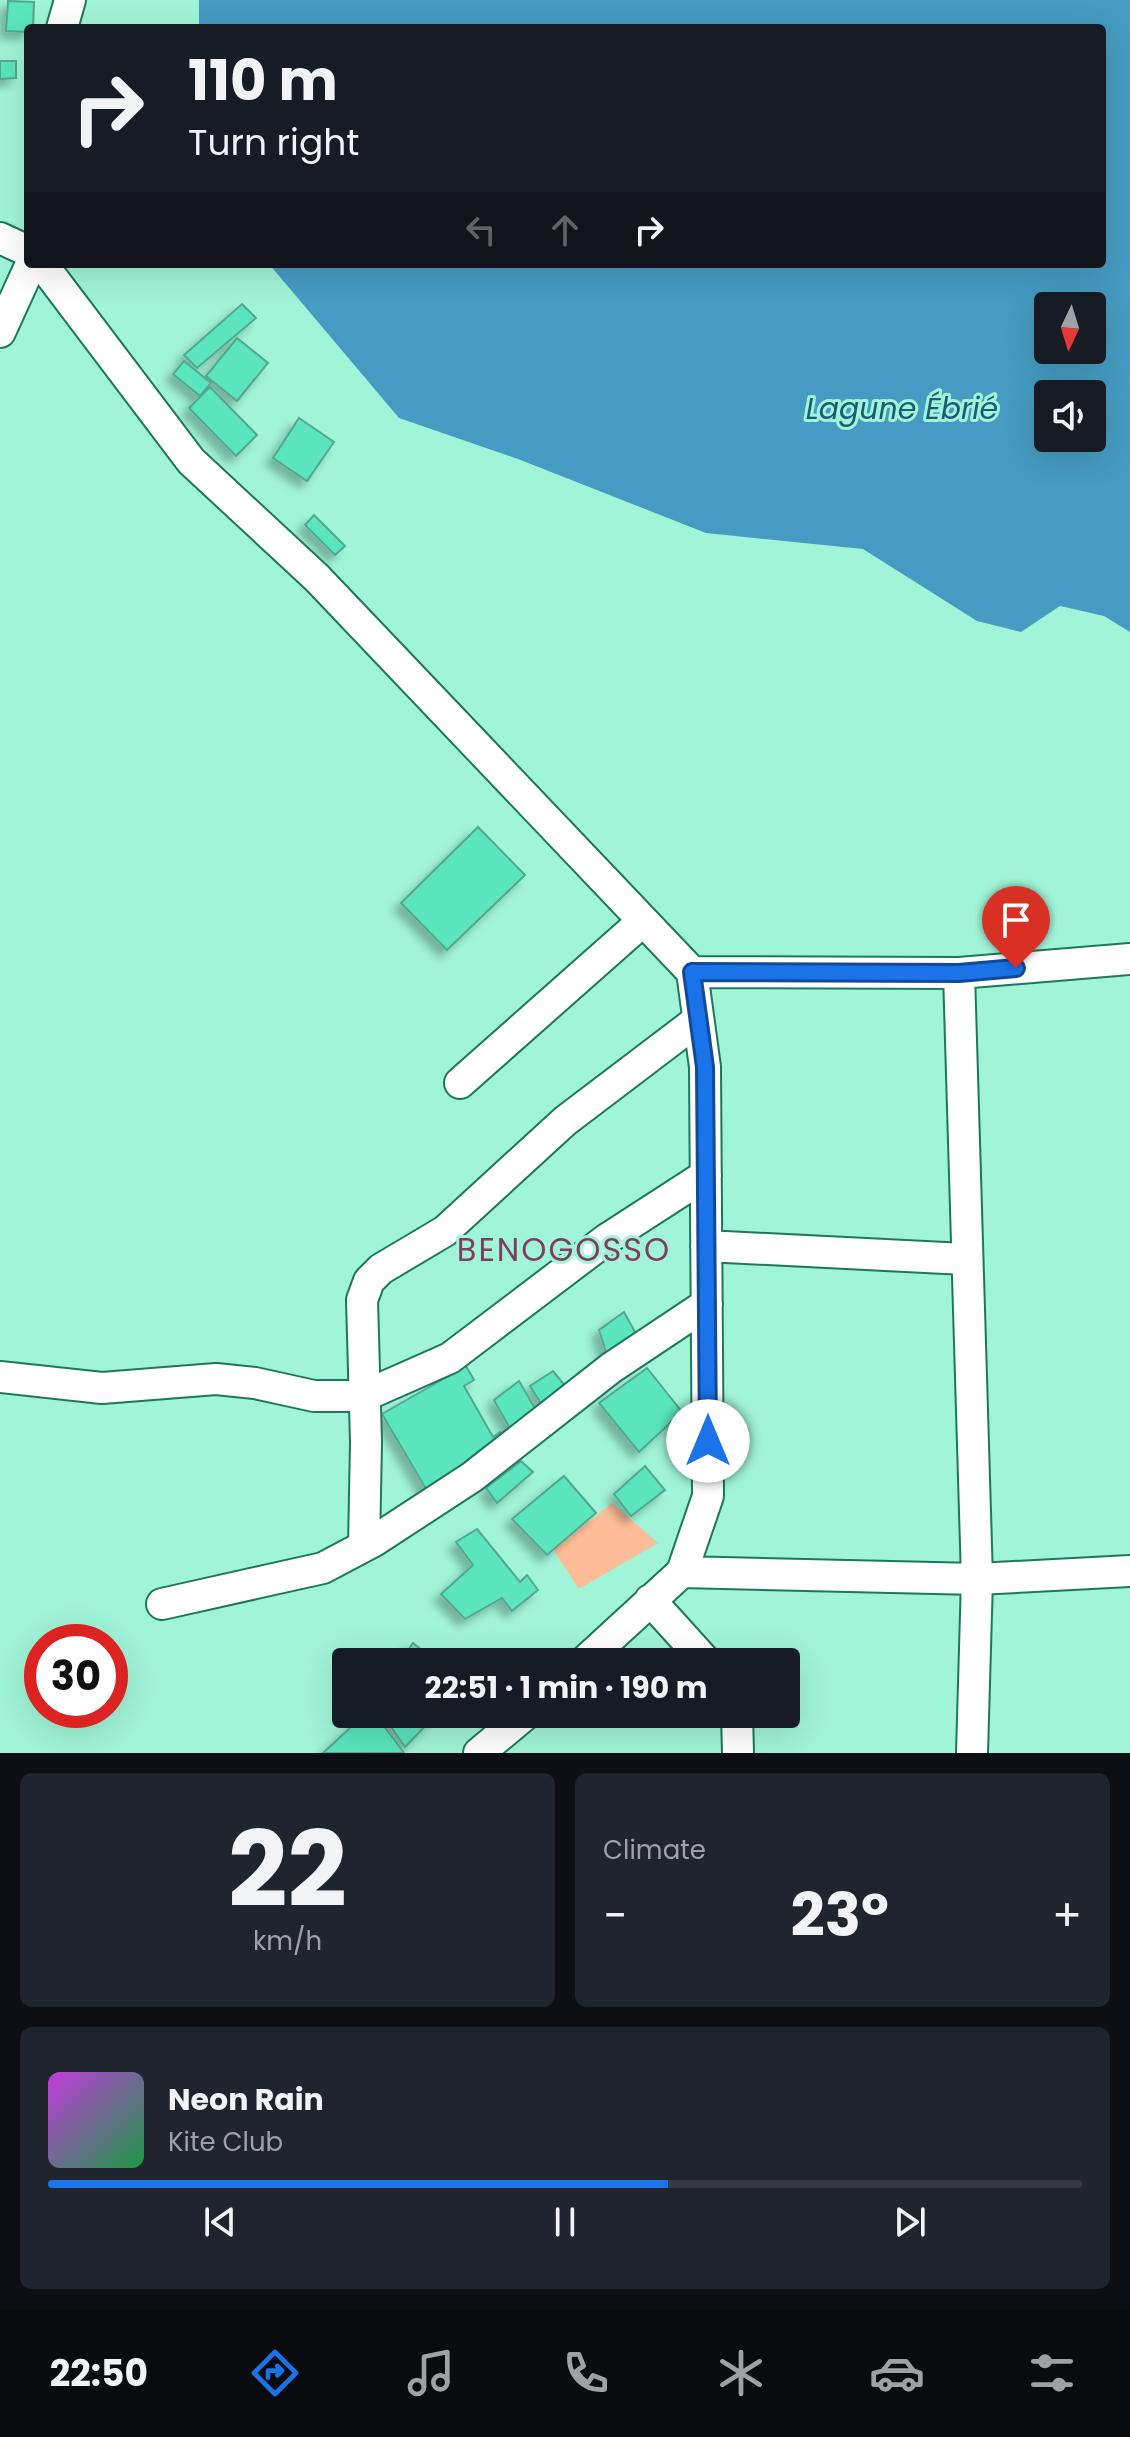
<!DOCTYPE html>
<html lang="en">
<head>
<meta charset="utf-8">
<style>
  :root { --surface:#171b24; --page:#20242c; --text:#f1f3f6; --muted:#9ea1a6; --line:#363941; --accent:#1a73e8 }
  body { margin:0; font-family:Poppins,sans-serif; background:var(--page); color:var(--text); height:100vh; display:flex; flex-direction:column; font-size:30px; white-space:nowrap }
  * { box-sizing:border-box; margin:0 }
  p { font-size:26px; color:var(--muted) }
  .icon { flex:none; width:44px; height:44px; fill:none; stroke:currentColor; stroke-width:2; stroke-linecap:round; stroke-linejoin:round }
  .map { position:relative; height:1753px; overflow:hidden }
  .details { display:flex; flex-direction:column; gap:20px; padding:20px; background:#0d0f14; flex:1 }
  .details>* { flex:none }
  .top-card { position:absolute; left:24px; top:24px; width:1082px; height:244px; border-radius:8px; box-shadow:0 8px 32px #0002; background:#171b24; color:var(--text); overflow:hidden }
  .needle { width:52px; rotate:184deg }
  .fabs { position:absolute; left:1034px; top:292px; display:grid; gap:16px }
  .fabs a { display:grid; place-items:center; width:72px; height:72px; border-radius:8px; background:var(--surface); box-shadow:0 8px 32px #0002; font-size:40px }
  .speed { position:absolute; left:24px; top:1624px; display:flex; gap:16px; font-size:40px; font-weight:700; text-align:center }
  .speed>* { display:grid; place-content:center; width:104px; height:104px; border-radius:50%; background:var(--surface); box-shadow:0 8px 32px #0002; line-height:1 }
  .speed .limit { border:12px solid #d22; background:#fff; color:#111 }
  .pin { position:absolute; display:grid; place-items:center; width:68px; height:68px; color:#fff; margin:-82px -34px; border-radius:50% 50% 50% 0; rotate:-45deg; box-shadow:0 0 8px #0007 }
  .pin .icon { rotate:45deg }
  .me { position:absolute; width:88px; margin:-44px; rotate:0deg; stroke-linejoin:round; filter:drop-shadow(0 0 6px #0008) }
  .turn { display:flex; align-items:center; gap:28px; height:168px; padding:0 32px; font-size:36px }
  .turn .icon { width:104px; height:104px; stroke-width:2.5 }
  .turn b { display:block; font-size:56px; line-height:68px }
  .lanes { display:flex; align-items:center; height:76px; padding:0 32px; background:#0003; justify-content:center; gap:40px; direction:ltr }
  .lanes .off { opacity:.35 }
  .big { font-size:60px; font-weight:700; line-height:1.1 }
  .details .card { flex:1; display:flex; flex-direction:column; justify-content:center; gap:12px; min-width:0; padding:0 28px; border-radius:12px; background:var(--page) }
  .details .dial { align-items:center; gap:0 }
  .dial b { font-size:104px; line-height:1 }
  .song { display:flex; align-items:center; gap:24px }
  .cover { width:96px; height:96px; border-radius:12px; background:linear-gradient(135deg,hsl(290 70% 55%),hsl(140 70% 35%)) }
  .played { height:8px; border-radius:4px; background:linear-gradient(90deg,var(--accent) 60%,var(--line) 60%) }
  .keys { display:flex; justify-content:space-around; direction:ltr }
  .heat { display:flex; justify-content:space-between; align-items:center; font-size:44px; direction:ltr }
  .details .tiles { flex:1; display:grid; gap:20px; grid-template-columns:1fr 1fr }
  .card:last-child { grid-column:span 2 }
  .trip { position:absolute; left:332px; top:1648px; width:468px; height:80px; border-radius:8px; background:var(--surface); box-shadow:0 8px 32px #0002; font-weight:700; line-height:80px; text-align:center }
  .tabs { display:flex; height:128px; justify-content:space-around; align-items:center; background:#090b0e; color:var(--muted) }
  .tabs .icon { width:56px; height:56px }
  .tabs .selected { color:var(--accent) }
  .tabs b { font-size:36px; color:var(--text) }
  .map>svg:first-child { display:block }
</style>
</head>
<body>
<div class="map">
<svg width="1130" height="1753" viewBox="0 0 1130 1753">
  <defs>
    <filter id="shadow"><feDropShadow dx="-7" dy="7" stdDeviation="4" flood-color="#0004"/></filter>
  </defs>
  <rect width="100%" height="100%" fill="#a0f4d7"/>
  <path fill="#fdbd98" d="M 612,1503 L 658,1543 L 579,1589 L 553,1550 Z"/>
  <path fill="#459bc2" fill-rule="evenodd" d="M 199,0 L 1130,0 L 1130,632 L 1104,616 L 1060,606 L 1021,632 L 977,621 L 863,549 L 706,533 L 518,459 L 399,418 L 269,264 L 1102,264 L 1102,28 L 199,28 ZM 1048,306 L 1092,306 L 1092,350 L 1048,350 ZM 1048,394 L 1092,394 L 1092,438 L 1048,438 Z"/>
  <path fill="#5ae5bd" stroke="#55a78e" stroke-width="2" filter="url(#shadow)" d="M 8,1 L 34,2 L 33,28 L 28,28 L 28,32 L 6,31 Z
    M 0,61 L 16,61 L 16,78 L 0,79 Z
    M 242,304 L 256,318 L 197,368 L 184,355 Z
    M 237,338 L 268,363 L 237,401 L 206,376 Z
    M 184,361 L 211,383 L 200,396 L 173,374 Z
    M 210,387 L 257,435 L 236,456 L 189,408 Z
    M 299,418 L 334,442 L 307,481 L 273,458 Z
    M 314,515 L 345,546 L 335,555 L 305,525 Z
    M 478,827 L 525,875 L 447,950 L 401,903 Z
    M 624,1312 L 640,1341 L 611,1368 L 599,1330 Z
    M 466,1366 L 474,1380 L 464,1386 L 493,1437 L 500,1432 L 509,1448 L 429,1494 L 382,1414 Z
    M 647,1368 L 682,1412 L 639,1452 L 599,1403 Z
    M 553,1371 L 570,1392 L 547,1413 L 530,1386 Z
    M 519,1381 L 541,1419 L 514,1436 L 494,1400 Z
    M 521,1461 L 533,1472 L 497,1503 L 486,1488 Z
    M 645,1466 L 665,1490 L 631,1516 L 614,1494 Z
    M 564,1476 L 596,1513 L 547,1555 L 512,1519 Z
    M 477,1529 L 520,1582 L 527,1575 L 538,1590 L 512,1611 L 502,1598 L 465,1619 L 441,1594 L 473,1565 L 456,1542 Z
    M 413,1643 L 437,1662 L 400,1662 Z
    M 365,1714 L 375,1714 L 404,1753 L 323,1753 Z
    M 382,1714 L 428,1714 L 433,1718 L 405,1747 Z"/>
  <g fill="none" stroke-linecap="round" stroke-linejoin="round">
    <defs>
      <path id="minor" d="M 62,28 L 70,0
        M 0,238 L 28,251
        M 42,264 L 191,461 L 317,578 L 692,972 L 705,1067 L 708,1496 L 682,1572 L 584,1662
        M 0,332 L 31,264
        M 692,972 L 959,973 L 1130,959
        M 959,973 L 977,1579 L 972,1753
        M 460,1083 L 643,921
        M 706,1246 L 965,1259
        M 0,1377 L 102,1388 L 216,1379 L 255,1383 L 314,1396 L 364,1396 L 450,1358 L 607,1239 L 706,1175
        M 364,1546 L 366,1442 L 362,1300 L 369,1281 L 381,1269 L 445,1231 L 565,1121 L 698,1020
        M 682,1572 L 977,1579 L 1130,1571
        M 650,1600 L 706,1662
        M 162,1604 L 323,1568 L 374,1541 L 472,1477 L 611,1368 L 707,1304
        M 737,1714 L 738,1753
        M 479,1753 L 526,1714"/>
    </defs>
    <use href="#minor" stroke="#1d775f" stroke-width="34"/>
    <use href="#minor" stroke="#fff" stroke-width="30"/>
  </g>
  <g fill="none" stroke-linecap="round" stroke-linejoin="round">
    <defs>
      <path id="route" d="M 708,1441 L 705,1067 L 692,972 L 959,973 L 1016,968"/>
    </defs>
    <use href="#route" stroke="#114b97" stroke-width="20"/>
    <use href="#route" stroke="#1a73e8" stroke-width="14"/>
  </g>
  <g text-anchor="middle" stroke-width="6" stroke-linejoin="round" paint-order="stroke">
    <g font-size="30" font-style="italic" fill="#195c78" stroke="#a0f4d7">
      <text x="902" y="419">Lagune Ébrié</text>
    </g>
    <g font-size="32" letter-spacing="2" fill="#803d5e" stroke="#a0f4d7">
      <text x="564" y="1261">BENOGOSSO</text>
    </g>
  </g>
</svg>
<div class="fabs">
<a><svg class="needle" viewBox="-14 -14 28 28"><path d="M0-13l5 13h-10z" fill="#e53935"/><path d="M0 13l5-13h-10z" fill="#9ea1a6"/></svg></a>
<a><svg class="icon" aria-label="sound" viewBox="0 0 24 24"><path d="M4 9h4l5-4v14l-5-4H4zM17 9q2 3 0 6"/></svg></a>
</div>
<div class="speed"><div class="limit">30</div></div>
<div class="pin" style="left:1016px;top:968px;background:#d93025"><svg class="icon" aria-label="arrive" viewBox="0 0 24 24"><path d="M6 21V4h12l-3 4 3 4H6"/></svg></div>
<svg class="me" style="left:708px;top:1441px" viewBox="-20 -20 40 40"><circle r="19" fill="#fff"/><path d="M0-13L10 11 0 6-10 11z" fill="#1a73e8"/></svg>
<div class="trip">22:51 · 1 min · 190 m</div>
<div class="top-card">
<div class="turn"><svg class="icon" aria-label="right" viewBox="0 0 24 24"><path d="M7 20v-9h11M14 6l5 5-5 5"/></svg><div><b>110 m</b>Turn right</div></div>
<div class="lanes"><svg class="icon off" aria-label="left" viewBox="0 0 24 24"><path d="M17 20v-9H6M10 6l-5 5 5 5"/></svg><svg class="icon off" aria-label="ahead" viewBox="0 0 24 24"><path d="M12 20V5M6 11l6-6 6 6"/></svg><svg class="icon" aria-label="right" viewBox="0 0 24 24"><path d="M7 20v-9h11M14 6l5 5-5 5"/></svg></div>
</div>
</div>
<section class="details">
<div class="tiles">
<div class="card dial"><b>22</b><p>km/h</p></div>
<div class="card"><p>Climate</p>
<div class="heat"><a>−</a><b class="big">23°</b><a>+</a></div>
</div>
<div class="card">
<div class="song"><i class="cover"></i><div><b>Neon Rain</b><p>Kite Club</p></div></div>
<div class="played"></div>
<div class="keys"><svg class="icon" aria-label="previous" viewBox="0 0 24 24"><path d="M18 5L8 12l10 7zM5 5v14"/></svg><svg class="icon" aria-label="pause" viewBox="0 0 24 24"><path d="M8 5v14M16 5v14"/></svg><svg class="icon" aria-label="next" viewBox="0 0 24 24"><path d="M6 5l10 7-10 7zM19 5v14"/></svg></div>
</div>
</div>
</section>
<nav class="tabs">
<b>22:50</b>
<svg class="icon selected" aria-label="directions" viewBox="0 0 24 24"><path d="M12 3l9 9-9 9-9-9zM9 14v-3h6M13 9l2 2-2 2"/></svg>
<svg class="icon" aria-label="music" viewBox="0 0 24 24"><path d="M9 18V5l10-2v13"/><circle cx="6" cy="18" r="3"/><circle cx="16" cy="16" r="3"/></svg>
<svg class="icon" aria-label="phone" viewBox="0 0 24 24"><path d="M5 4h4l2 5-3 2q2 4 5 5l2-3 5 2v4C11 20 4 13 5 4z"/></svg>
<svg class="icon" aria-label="climate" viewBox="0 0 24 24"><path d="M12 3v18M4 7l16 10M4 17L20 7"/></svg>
<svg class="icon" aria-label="car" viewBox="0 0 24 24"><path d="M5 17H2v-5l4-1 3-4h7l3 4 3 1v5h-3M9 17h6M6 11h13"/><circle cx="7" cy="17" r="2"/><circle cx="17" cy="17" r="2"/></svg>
<svg class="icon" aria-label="filters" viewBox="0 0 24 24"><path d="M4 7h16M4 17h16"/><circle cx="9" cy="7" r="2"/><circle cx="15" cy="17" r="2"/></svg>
</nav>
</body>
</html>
